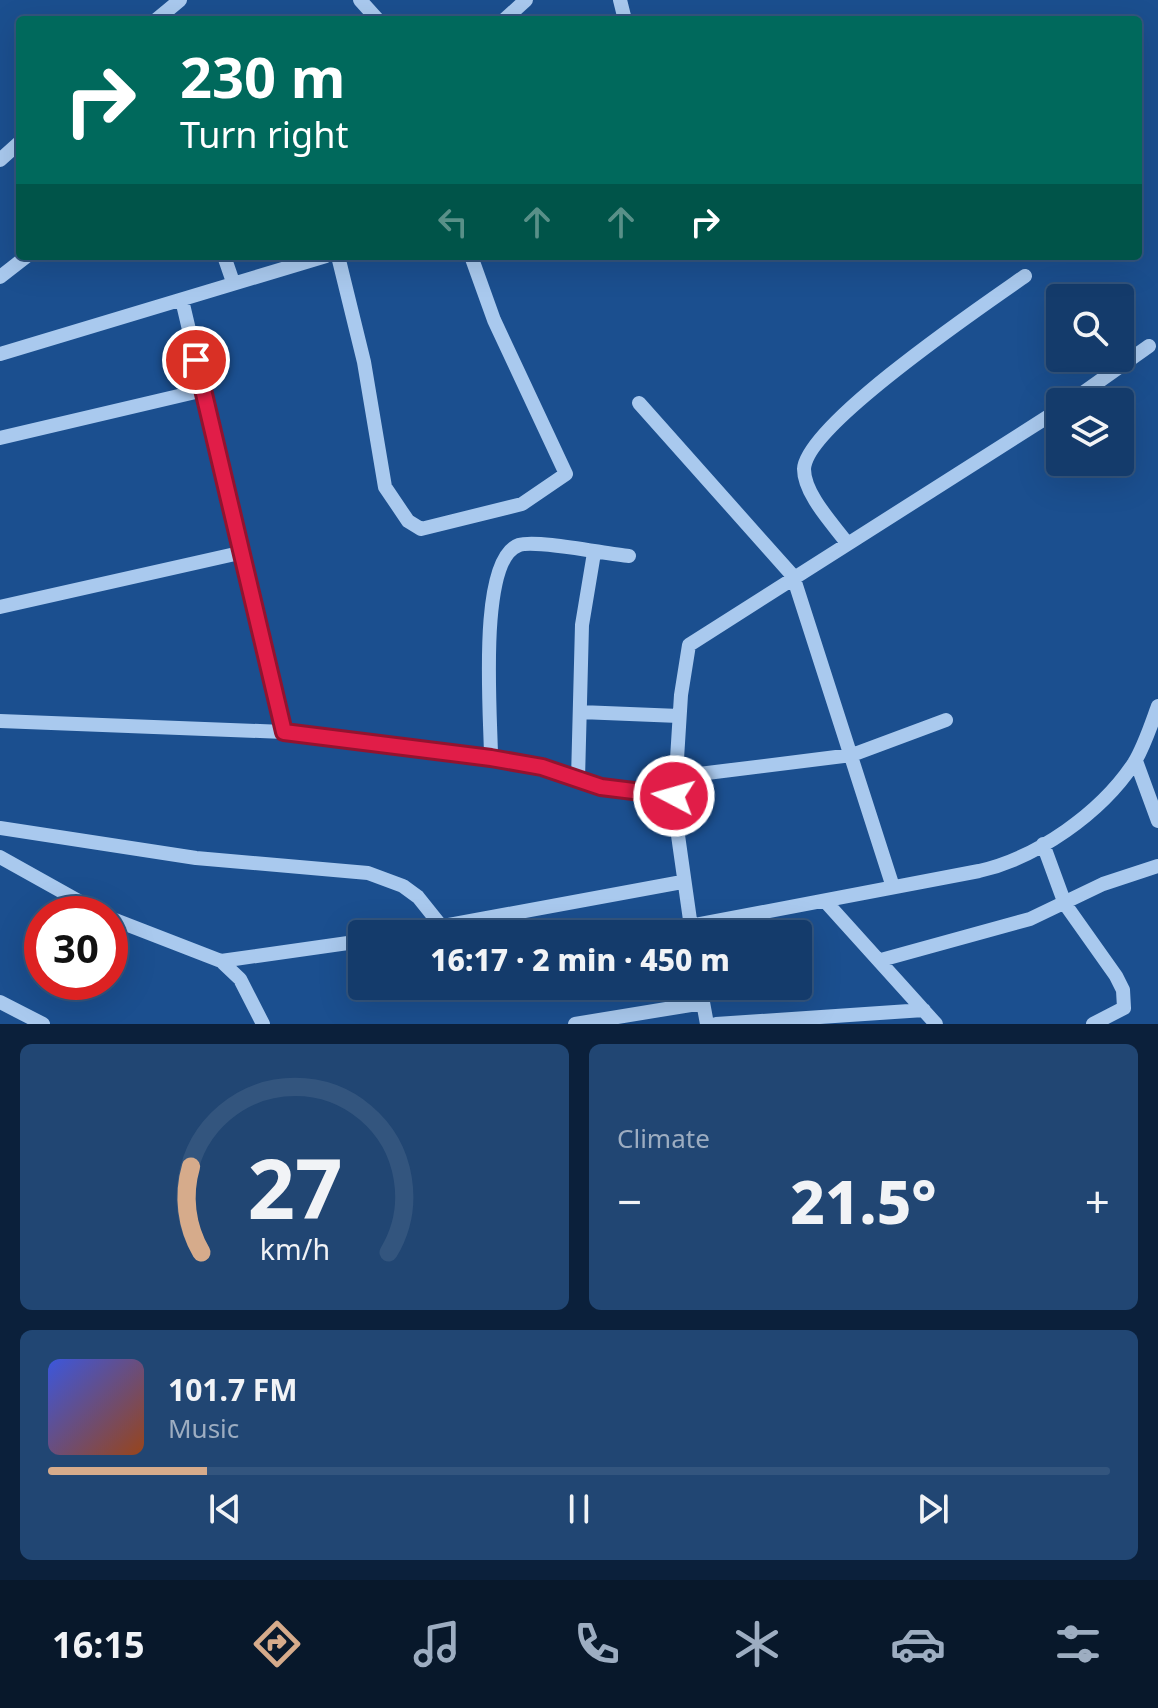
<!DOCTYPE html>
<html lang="en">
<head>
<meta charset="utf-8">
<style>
  :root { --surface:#143b6b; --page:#214673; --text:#f1f3f6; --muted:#9dadc1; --line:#33557e; --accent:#d6ab8b }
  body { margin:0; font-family:"Noto Sans",sans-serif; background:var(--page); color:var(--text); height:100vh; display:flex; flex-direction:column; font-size:30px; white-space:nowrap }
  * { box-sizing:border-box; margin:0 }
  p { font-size:26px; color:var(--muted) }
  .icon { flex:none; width:44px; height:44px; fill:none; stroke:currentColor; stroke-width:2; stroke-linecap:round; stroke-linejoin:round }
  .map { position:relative; height:1024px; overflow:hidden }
  .side { display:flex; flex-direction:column; gap:20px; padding:20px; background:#0b203b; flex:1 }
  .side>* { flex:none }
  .guide { position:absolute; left:16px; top:16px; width:1126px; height:244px; border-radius:8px; box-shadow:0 8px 32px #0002,0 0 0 2px var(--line); background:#00695c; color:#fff; overflow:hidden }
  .fabs { position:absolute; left:1046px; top:284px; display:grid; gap:16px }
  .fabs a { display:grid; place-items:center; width:88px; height:88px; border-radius:8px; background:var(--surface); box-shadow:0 8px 32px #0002,0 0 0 2px var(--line); font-size:40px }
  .speed { position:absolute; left:24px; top:896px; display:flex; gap:16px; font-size:40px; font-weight:700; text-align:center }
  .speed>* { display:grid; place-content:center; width:104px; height:104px; border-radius:50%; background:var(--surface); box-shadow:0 8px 32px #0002,0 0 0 2px var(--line); line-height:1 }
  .speed .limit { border:12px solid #d22; background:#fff; color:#111 }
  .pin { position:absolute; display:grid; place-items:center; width:68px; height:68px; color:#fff; margin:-34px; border:4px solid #fff; border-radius:50%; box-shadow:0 2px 8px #0007 }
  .me { position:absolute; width:88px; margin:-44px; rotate:276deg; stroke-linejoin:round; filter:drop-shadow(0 0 6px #0008) }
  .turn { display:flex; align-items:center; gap:28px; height:168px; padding:0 32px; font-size:36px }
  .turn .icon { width:104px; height:104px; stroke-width:2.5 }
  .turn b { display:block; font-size:56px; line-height:68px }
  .lanes { display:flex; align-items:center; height:76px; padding:0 32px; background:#0003; justify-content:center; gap:40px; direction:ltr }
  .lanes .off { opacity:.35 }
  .big { font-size:60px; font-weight:800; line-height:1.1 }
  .side .widget { flex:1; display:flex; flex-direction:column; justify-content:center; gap:12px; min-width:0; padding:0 28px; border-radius:12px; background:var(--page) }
  .side .dial { align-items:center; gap:0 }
  .dial svg { height:208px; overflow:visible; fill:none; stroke:var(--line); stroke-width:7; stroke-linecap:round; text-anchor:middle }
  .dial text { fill:var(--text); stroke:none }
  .song { display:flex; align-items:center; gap:24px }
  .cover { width:96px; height:96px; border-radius:12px; background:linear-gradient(135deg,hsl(230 70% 55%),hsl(20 70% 35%)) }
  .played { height:8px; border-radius:4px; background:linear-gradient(90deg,var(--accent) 15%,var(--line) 15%) }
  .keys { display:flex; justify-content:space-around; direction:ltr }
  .heat { display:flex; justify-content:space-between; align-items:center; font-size:44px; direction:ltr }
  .side .tiles { flex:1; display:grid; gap:20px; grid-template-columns:1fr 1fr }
  .widget:last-child { grid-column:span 2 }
  .trip { position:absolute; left:348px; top:920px; width:464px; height:80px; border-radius:8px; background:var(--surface); box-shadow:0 8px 32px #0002,0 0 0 2px var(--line); font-weight:800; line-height:80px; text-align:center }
  .dock { display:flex; height:128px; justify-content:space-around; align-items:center; background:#08182b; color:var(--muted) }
  .dock .icon { width:56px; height:56px }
  .dock .active { color:var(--accent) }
  .dock b { font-size:36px; color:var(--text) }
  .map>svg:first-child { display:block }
</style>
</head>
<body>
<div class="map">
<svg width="1158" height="1024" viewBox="0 0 1158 1024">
  <rect width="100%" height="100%" fill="#1b4f8f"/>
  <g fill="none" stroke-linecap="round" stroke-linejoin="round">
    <path stroke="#a9c9ee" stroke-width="14" d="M 360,0 L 378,20
      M 620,0 L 625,20
      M 156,20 L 180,0
      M 504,20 L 526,0
      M 0,160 L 20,142
      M 224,256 L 233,282
      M 338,256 L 364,362 L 385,487 L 408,521 L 421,529 L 522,504 L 566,474 L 494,320 L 471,256
      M 0,277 L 27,256
      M 182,300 L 284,732
      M 0,354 L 326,256
      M 1070,402 L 1149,346
      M 639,403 L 793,576 L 893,887
      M 0,438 L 204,390
      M 847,543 C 833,524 804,494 804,469 C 806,425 985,304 1025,276
      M 0,607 L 244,552
      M 580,712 L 679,716
      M 0,721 L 284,732 L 482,756 L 542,767 L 615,790 L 674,796
      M 491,758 C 491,718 477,559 519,545 C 536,539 606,554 629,556
      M 1136,761 L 1158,821
      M 675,777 L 852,755 L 946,720
      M 578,779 L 582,625 L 594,553
      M 0,828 L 196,858 L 368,873 L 403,886 L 418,897 L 442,927
      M 1043,844 L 1065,904 L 1116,976 L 1123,990 L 1124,1008 L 1093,1024
      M 0,857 L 102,914
      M 825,901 L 936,1024
      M 110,918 L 221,961 L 240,979 L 263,1024
      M 690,926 L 979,871 C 1037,858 1101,813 1134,763 C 1144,747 1151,725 1158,706
      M 400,934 L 682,882
      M 692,934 L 674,807 L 681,695 L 689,645 L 1060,409
      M 881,960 L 1030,919 L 1103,884 L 1158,866
      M 221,961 L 362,941
      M 700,986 L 707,1024
      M 0,1002 L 43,1024
      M 575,1024 L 703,1003
      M 716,1024 L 924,1010"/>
  </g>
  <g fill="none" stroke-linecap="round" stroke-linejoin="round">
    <defs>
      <path id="route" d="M 196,360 L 284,732 L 491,758 L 542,767 L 601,787 L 674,796"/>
    </defs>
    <use href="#route" stroke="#92132f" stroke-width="20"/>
    <use href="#route" stroke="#e11d48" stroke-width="14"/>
  </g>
</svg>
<div class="fabs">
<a><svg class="icon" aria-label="search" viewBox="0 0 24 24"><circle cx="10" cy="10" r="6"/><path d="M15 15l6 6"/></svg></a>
<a><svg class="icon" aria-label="layers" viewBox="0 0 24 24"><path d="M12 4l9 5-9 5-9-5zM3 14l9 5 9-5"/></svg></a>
</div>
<div class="speed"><div class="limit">30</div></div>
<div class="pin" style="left:196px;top:360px;background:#d93025"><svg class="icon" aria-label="arrive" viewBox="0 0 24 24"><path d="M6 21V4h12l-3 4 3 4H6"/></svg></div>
<svg class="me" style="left:674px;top:796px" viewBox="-20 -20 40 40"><circle r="17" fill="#e11d48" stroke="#fff" stroke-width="3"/><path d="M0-11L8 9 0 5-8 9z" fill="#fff"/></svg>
<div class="trip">16:17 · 2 min · 450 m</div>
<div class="guide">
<div class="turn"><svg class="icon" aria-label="right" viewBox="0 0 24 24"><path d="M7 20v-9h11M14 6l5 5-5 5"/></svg><div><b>230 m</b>Turn right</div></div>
<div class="lanes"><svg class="icon off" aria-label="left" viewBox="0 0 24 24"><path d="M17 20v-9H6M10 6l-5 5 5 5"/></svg><svg class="icon off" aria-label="ahead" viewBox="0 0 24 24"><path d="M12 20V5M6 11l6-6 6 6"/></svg><svg class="icon off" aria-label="ahead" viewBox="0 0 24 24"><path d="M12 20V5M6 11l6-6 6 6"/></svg><svg class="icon" aria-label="right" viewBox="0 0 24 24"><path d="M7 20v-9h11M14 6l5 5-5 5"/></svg></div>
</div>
</div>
<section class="side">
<div class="tiles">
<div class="widget dial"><svg viewBox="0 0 100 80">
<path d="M14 69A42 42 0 1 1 86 69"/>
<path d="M14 69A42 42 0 0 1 10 36" stroke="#d6ab8b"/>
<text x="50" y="56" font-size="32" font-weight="700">27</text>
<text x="50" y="72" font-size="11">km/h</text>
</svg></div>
<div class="widget"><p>Climate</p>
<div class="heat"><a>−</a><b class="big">21.5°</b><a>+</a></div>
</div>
<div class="widget">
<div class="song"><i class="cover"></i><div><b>101.7 FM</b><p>Music</p></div></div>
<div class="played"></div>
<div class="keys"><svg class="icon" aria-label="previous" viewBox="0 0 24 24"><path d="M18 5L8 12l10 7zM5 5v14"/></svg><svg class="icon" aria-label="pause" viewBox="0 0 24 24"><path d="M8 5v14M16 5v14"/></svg><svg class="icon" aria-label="next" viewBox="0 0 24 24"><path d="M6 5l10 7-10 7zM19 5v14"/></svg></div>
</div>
</div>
</section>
<nav class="dock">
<b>16:15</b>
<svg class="icon active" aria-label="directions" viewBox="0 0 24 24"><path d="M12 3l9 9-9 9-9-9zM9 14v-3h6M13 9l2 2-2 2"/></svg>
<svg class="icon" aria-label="music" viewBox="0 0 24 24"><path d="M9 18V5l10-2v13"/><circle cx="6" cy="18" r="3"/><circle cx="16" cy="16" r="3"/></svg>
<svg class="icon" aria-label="phone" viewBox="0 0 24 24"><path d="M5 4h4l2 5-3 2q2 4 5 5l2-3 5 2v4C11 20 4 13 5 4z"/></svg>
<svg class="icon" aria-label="climate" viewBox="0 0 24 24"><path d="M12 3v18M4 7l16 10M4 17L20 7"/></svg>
<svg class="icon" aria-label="car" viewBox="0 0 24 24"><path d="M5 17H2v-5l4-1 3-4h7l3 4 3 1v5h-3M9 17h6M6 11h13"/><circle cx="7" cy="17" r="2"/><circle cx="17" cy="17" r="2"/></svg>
<svg class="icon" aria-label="filters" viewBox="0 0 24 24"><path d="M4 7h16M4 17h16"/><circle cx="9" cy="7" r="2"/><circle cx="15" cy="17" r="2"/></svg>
</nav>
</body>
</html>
